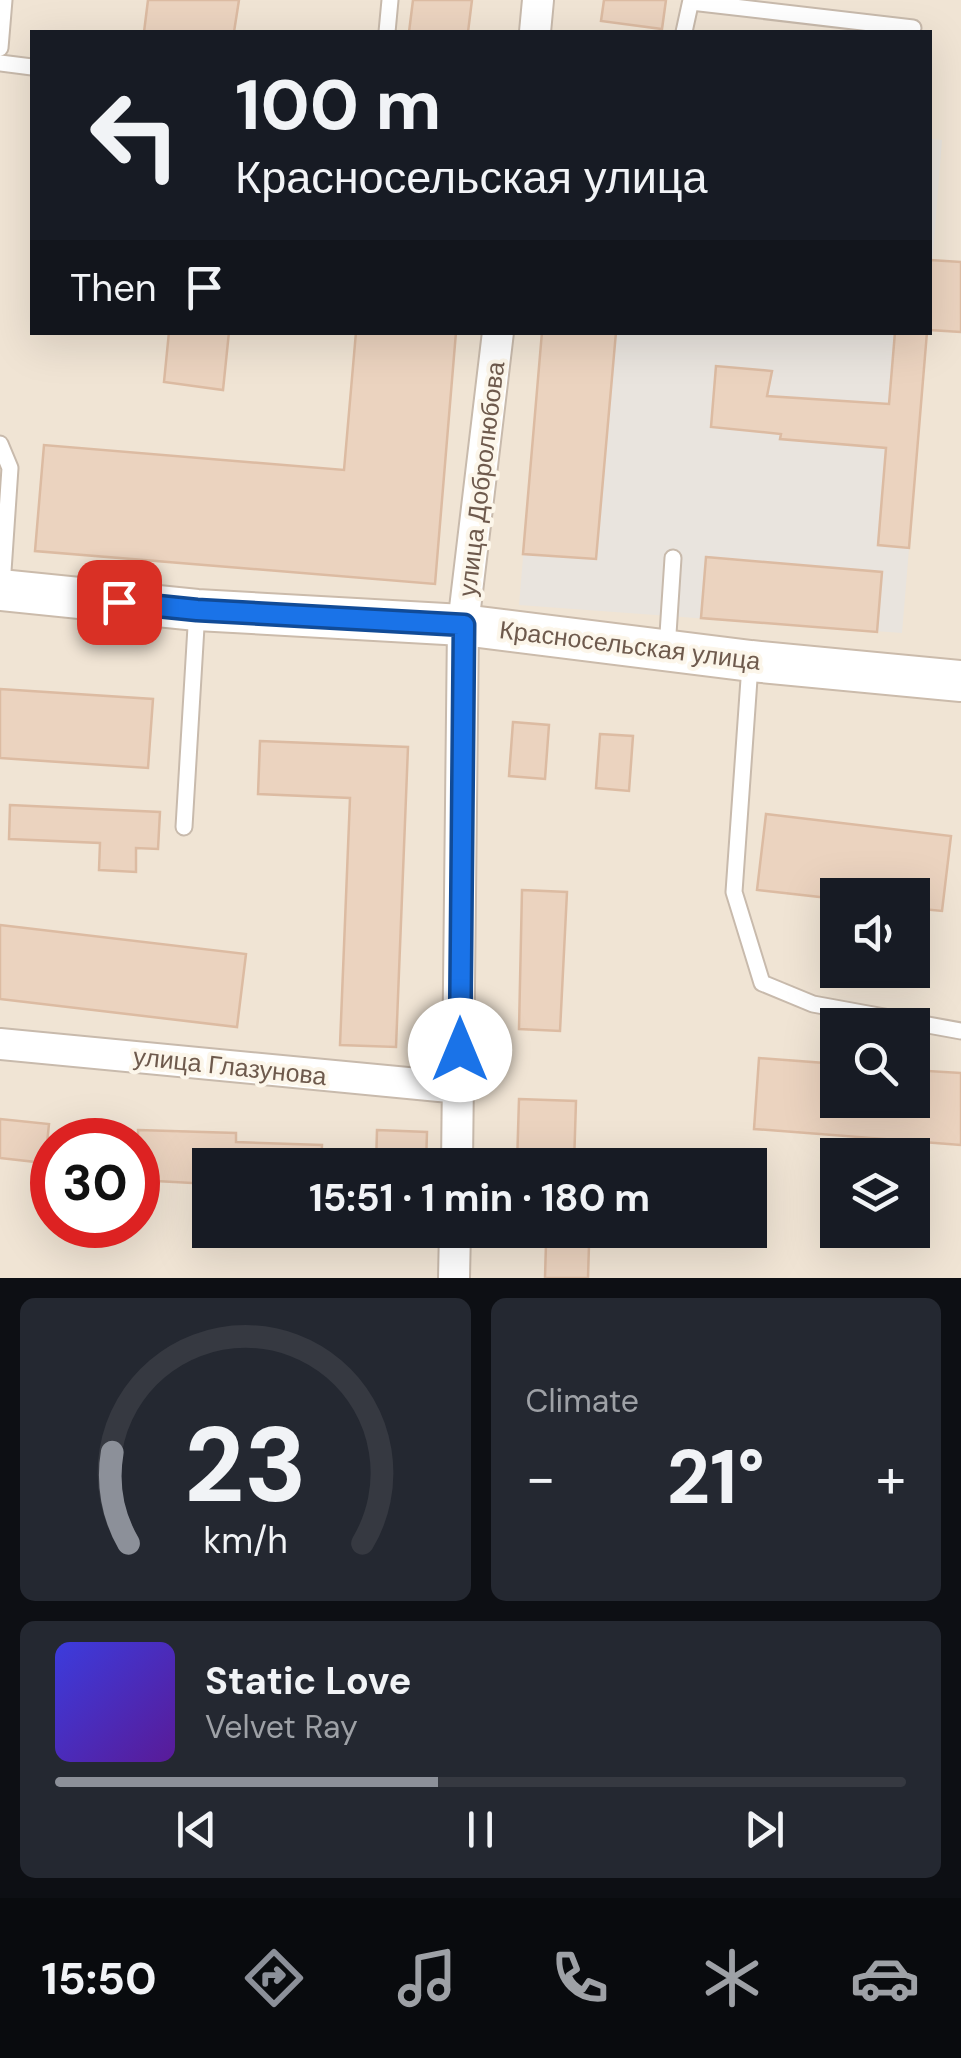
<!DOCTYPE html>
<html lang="en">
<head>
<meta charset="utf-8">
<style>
  :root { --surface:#171b24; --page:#242831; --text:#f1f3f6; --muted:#9ea1a6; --line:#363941; --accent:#8c9099 }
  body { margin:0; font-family:"DM Sans",sans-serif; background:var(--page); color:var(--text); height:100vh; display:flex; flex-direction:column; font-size:38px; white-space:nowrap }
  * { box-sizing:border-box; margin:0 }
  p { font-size:32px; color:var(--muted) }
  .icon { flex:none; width:55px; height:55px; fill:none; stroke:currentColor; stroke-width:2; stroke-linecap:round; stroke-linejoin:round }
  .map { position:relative; height:1278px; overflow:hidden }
  .sheet { display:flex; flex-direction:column; gap:20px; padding:20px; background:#0d0f14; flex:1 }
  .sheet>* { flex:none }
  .guide { position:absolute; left:30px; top:30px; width:902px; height:305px; border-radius:0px; box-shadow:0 10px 40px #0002; background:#171b24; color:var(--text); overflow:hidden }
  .controls { position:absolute; left:820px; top:878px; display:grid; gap:20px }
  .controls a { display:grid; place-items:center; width:110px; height:110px; border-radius:0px; background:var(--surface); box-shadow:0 10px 40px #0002; font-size:50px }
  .speed { position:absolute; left:30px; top:1118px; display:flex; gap:20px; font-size:50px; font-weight:700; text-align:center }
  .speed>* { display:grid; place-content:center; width:130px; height:130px; border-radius:50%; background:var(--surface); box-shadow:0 10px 40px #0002; line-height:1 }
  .speed .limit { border:15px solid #d22; background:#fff; color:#111 }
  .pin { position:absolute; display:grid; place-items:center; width:85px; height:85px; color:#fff; margin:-42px; border-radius:20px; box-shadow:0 5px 15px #0006 }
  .me { position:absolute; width:110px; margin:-55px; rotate:0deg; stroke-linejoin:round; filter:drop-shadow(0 0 8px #0008) }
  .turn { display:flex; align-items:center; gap:35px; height:210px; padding:0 40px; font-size:45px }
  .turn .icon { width:130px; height:130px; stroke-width:2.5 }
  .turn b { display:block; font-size:70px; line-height:85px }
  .then { display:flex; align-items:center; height:95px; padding:0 40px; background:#0003; gap:20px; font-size:38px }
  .big { font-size:75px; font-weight:700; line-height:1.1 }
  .sheet .widget { flex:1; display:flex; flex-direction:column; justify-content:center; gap:15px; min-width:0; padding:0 35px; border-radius:15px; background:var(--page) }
  .sheet .dial { align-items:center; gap:0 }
  .dial svg { height:260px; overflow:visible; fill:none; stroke:var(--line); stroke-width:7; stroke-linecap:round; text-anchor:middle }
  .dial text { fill:var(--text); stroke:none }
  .song { display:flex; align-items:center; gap:30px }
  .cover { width:120px; height:120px; border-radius:15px; background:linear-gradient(135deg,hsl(240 70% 55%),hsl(270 70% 35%)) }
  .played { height:10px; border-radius:5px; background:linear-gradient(90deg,var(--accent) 45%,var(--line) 45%) }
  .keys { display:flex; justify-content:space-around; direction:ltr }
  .heat { display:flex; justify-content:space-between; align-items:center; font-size:55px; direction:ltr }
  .sheet .tiles { flex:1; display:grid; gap:20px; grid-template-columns:1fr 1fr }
  .widget:last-child { grid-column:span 2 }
  .trip { position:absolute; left:192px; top:1148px; width:575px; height:100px; border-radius:0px; background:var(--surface); box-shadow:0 10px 40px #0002; font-weight:700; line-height:100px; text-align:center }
  .menu { display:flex; height:160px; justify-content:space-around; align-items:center; background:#090b0e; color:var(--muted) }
  .menu .icon { width:70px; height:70px }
  .menu .active { color:var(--accent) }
  .menu b { font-size:45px; color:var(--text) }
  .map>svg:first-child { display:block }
</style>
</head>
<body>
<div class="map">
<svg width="961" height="1278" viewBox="0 0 961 1278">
  <rect width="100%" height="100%" fill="#f9f2e4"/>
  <path fill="#f0e4d4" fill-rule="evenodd" d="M 0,0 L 961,0 L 961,1278 L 0,1278 ZM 32,32 L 930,32 L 930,332 L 32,332 ZM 838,895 L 912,895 L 912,970 L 838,970 ZM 838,1025 L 912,1025 L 912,1100 L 838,1100 ZM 52,1140 L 138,1140 L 138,1225 L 52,1225 ZM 838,1155 L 912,1155 L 912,1230 L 838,1230 ZM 210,1165 L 750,1165 L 750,1230 L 210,1230 Z"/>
  <path fill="#e9e4de" d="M 930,139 L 942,140 L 930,292 Z
    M 542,333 L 927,333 L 902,633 L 519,605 Z"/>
  <path fill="#ebd3bf" stroke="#dcbba2" stroke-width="2.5" d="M 148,0 L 239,0 L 234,32 L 144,32 Z
    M 413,0 L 472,0 L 468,32 L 409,32 Z
    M 604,0 L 666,0 L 662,29 L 601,21 Z
    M 930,260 L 961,262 L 961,332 L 930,330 Z
    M 169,332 L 229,332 L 223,390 L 164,382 Z
    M 356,332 L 456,332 L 435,584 L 35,551 L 44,445 L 344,470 Z
    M 542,332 L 616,332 L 596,559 L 523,554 Z
    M 895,332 L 927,332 L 909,548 L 878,545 L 886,448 L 780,439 L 781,434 L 711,427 L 716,366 L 772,371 L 767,396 L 889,404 Z
    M 706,557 L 882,572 L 877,632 L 701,618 Z
    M 0,689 L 153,699 L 148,768 L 0,758 Z
    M 513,722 L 549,725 L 545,779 L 509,776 Z
    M 600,734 L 633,736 L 629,791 L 596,788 Z
    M 260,741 L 408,747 L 396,1047 L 340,1045 L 350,798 L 258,794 Z
    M 10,805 L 160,812 L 158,849 L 136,848 L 136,872 L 99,870 L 100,843 L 9,839 Z
    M 766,814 L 951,836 L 942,911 L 912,908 L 912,895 L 838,895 L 838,899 L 757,890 Z
    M 522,890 L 567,892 L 560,1031 L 519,1029 Z
    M 0,925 L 246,954 L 237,1027 L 0,999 Z
    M 759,1058 L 838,1064 L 838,1100 L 912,1100 L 912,1070 L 961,1073 L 961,1145 L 754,1129 Z
    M 519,1099 L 576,1101 L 574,1165 L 517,1165 Z
    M 0,1119 L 49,1124 L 45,1163 L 0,1158 Z
    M 138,1130 L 236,1133 L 236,1142 L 322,1145 L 321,1165 L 210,1165 L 210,1184 L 138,1180 Z
    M 377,1130 L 427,1132 L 426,1165 L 376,1165 Z
    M 546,1243 L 589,1245 L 588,1278 L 545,1278 Z"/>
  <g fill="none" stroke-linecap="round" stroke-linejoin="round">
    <defs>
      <path id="lane" d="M 691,2 L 913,28
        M 387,32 L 390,0
        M 684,32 L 691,0
        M 0,48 L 4,0
        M 0,63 L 32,67
        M 0,444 L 10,468 L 2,586
        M 667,649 L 673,558
        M 750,665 L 734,892 L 762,983 L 813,1004 L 961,1031
        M 184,827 L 197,610"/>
      <path id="street" d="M 535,32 L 538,0
        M 0,1044 L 460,1088
        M 457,1165 L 463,625 L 498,332
        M 454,1278 L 455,1230"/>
      <path id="secondary" d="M 0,590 L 197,610 L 463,625 L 751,661 L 961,681"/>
    </defs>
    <use href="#lane" stroke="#c8baac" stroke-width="19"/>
    <use href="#street" stroke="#c8baac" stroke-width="34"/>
    <use href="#secondary" stroke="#cbbbab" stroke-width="44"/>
    <use href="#lane" stroke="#fff" stroke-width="15"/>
    <use href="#street" stroke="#fff" stroke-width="30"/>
    <use href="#secondary" stroke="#fff" stroke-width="40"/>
  </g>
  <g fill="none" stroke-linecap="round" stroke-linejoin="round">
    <defs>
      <path id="route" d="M 119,602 L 197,610 L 464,625 L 460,1050"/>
    </defs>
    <use href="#route" stroke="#114b97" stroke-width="25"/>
    <use href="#route" stroke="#1a73e8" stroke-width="18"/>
  </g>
  <g text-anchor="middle" stroke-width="8" stroke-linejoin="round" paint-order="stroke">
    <g font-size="25" fill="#6e5a4d" stroke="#fcf6ea">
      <text transform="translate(481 479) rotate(-83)" y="9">улица Добролюбова</text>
      <text transform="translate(630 645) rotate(7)" y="9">Красносельская улица</text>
      <text transform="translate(230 1066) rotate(6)" y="9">улица Глазунова</text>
    </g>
  </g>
</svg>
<div class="controls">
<a><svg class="icon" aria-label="sound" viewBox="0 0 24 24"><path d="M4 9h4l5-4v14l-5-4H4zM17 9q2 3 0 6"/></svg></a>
<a><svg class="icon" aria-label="search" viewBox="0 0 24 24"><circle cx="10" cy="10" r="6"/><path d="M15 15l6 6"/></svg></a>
<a><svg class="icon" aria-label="layers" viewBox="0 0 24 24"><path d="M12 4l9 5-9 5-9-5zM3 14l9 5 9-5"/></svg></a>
</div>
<div class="speed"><div class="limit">30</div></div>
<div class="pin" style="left:119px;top:602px;background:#d93025"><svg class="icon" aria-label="arrive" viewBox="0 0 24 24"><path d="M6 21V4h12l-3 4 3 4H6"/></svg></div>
<svg class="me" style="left:460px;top:1050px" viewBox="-20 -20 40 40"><circle r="19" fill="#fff"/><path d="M0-13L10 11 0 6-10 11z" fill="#1a73e8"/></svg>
<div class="trip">15:51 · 1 min · 180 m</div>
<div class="guide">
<div class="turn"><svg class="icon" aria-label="left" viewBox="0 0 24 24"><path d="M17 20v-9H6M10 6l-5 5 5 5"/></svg><div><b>100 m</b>Красносельская улица</div></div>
<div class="then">Then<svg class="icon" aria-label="arrive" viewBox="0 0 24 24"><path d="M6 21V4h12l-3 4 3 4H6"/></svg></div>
</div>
</div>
<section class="sheet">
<div class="tiles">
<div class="widget dial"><svg viewBox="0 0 100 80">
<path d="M14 69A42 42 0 1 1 86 69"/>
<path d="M14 69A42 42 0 0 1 9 41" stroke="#8c9099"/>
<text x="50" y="56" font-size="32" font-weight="700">23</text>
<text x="50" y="72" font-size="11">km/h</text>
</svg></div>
<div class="widget"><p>Climate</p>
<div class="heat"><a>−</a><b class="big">21°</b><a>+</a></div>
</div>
<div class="widget">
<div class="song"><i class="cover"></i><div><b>Static Love</b><p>Velvet Ray</p></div></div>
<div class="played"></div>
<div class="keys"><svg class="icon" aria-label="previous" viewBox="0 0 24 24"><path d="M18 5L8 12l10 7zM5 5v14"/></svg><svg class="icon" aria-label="pause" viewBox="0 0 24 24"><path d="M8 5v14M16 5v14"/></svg><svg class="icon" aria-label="next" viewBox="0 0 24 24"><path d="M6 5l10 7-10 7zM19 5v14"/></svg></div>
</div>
</div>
</section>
<nav class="menu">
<b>15:50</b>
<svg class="icon active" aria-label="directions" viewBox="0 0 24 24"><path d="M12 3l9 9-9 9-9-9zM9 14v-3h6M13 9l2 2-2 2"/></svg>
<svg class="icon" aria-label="music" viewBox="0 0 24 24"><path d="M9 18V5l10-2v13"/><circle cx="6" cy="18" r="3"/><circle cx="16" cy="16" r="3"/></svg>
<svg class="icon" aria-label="phone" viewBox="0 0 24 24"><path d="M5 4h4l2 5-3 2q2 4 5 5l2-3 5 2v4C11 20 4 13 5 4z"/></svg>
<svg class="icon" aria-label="climate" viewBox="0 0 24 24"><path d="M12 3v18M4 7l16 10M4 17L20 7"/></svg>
<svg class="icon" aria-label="car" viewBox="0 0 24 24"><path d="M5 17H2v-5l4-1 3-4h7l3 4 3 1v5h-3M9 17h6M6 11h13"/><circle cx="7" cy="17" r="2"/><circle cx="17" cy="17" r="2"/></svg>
</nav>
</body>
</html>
